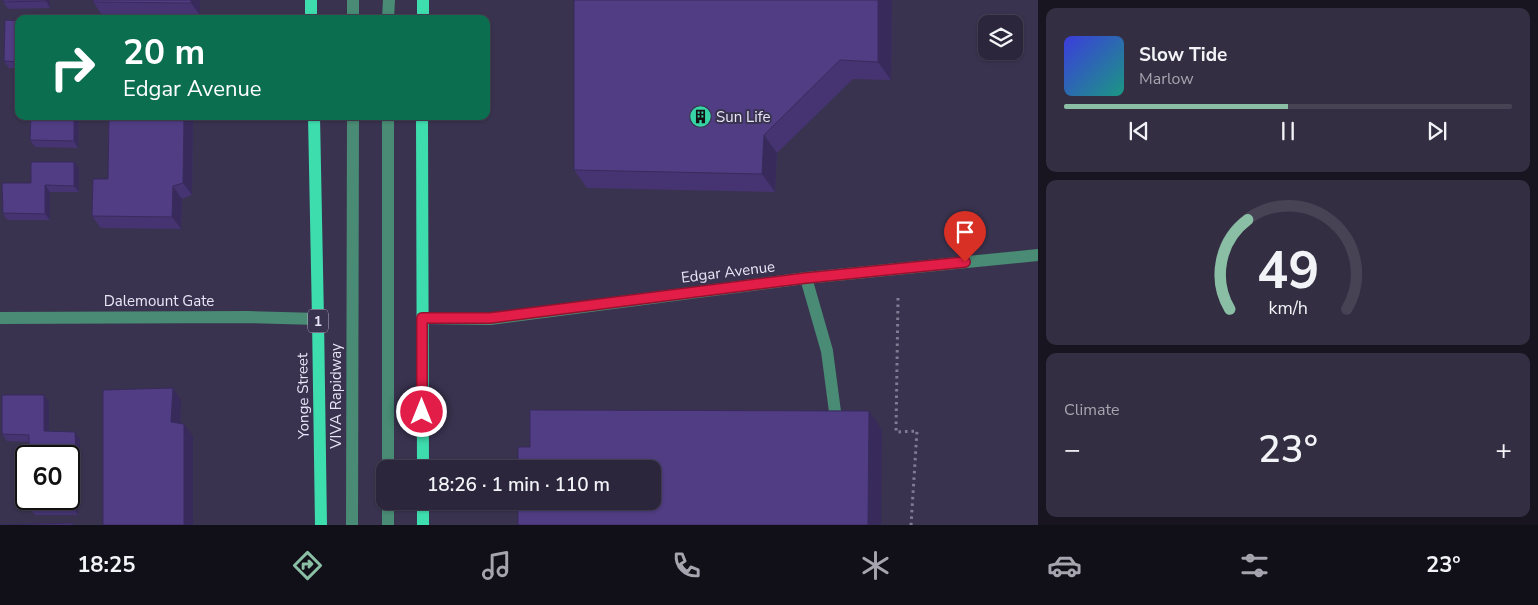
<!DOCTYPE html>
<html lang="en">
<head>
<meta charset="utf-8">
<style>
  :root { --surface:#2b263b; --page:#332e42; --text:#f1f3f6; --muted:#a6a5af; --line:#474355; --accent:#8abfa5 }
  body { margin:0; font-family:"Nunito Sans",sans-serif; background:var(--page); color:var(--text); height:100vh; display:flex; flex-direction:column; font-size:19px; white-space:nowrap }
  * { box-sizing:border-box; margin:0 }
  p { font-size:16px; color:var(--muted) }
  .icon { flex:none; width:28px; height:28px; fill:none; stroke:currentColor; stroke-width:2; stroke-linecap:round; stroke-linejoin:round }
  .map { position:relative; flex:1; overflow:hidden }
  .details { display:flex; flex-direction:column; gap:8px; padding:8px; background:#181520; width:500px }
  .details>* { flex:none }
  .guide { position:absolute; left:15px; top:15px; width:475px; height:105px; border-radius:10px; box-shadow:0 1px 4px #0004,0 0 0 1px var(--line); background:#0b6e4f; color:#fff; overflow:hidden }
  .controls { position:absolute; left:978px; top:15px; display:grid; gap:10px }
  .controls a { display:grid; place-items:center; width:45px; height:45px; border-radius:10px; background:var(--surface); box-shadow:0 1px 4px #0004,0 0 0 1px var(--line); font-size:25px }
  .speed { position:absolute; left:15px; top:445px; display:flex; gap:10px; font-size:25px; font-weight:700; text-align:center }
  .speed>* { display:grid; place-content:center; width:65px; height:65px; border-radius:50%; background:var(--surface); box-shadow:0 1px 4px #0004,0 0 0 1px var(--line); line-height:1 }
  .speed .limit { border:2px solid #111; border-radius:8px; background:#fff; color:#111 }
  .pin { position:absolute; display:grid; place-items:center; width:42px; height:42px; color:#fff; margin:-51px -21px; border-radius:50% 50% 50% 0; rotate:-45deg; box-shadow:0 0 5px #0007 }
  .pin .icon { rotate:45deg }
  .me { position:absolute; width:55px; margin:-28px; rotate:0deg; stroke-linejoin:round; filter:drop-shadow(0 0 4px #0008) }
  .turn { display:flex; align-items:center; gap:18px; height:105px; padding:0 25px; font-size:22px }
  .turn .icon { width:65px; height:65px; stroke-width:2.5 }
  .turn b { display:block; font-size:35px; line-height:42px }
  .big { font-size:38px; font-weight:600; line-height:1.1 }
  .details .widget { flex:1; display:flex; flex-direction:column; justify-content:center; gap:8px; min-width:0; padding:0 18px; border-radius:10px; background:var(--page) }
  .details .dial { align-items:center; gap:0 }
  .dial svg { height:130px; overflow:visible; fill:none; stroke:var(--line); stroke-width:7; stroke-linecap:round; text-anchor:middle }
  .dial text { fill:var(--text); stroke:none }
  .song { display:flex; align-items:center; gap:15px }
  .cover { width:60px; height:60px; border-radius:8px; background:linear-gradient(135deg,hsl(240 70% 55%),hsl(170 70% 35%)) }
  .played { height:5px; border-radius:2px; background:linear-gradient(90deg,var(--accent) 50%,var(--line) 50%) }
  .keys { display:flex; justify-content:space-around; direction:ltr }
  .heat { display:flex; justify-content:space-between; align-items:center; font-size:28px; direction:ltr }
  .trip { position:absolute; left:376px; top:460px; width:285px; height:50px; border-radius:10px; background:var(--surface); box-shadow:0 1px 4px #0004,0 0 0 1px var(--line); font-weight:600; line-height:50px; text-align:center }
  .menu { display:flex; height:80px; justify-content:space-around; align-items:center; background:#110f18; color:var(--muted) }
  .menu .icon { width:35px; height:35px }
  .menu .current { color:var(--accent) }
  .menu b { font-size:22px; color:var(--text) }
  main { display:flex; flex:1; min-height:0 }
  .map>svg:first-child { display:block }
</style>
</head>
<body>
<main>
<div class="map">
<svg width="1038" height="525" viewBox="0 0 1038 525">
  <rect width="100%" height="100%" fill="#39334f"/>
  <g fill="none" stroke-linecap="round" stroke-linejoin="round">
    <path stroke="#817c94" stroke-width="3" stroke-dasharray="2.5 4" stroke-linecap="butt" d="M 898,298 L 896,432 L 917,431 L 911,525"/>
    <path stroke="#498b74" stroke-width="12" d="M 353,19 L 353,0
      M 388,19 L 389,0
      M 388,116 L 388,469
      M 806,278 L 827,351 L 837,427
      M 0,318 L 248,317 L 318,319
      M 422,318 L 490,319 L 806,278 L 1038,255
      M 388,501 L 388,525
      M 352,525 L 353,116"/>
    <path stroke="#3eddae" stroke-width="12" d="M 311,0 L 311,19
      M 423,19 L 423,0
      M 314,116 L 318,319 L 321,525
      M 422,116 L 423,469
      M 423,501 L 423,525"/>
  </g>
  <path fill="#453471" d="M 3,0 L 50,0 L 50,8 L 8,9 L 3,2 Z
    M 200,0 L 200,15 L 102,15 L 93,2 Z
    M 574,0 L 892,0 L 891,80 L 853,79 L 777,153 L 775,192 L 587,188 L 574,170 Z
    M 19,21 L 19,68 L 9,68 L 4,61 Z
    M 31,116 L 79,116 L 78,148 L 35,147 L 30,140 Z
    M 109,116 L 193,116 L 192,195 L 182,199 L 181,229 L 101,228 L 92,216 L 108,179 Z
    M 79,168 L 79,192 L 50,192 L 50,220 L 7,220 L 3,213 L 31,183 Z
    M 49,402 L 49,431 L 80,439 L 80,460 L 69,460 L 69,456 L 31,456 L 29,453 L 29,442 L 7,441 L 2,434 Z
    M 72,465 L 77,472 L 78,515 L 35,515 L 30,508 Z"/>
  <path fill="#382b5c" d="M 46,0 L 50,0 L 50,8 L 46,1 Z
    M 191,0 L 200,0 L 200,15 L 191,3 Z
    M 878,0 L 892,0 L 891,80 L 878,62 Z
    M 74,116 L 79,116 L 78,148 L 74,141 Z
    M 184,116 L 193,116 L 192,195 L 183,183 Z
    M 764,135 L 777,153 L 775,192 L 762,174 Z
    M 74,162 L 79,168 L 79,192 L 74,186 Z
    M 45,185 L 50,192 L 50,220 L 45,214 Z
    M 173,186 L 182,199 L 181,229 L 172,217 Z
    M 173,388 L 181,400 L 180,434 L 171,422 Z
    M 44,395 L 49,402 L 49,438 L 44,431 Z
    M 869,411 L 882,430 L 881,525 L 868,525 Z
    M 184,424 L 193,436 L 193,525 L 184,525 Z
    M 75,432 L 80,439 L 80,460 L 76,454 Z
    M 72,465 L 77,472 L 78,515 L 73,508 Z"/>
  <path fill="#503d83" stroke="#382b5c" d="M 3,0 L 46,0 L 46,1 L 3,2 Z
    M 93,0 L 191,0 L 191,3 L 93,2 Z
    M 574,0 L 878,0 L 878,62 L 840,60 L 764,135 L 762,174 L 574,170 Z
    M 96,16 L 185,17 L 185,19 L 96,19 Z
    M 5,20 L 19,21 L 19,62 L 4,61 Z
    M 31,116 L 74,116 L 74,141 L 30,140 Z
    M 109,116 L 184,116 L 183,183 L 173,186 L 172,217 L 92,216 L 93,179 L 108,179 Z
    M 31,162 L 74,162 L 74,186 L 45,185 L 45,214 L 3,213 L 2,183 L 31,183 Z
    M 173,388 L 171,422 L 184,424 L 184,525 L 103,525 L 103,390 Z
    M 2,395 L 44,395 L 44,431 L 75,432 L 76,454 L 29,453 L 29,435 L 2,434 Z
    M 530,410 L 869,411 L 868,525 L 518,525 L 518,501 L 652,501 L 652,469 L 518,469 L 518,447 L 530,447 Z
    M 69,465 L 72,465 L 73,508 L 30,508 L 30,499 L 69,499 Z
    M 73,523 L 74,525 L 0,525 Z"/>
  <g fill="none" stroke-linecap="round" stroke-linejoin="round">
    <defs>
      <path id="route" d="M 422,412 L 422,318 L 490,318 L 806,278 L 965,262"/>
    </defs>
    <use href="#route" stroke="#92132f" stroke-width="12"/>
    <use href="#route" stroke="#e11d48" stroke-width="9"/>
  </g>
  <defs>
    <symbol id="building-disc" viewBox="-11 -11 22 22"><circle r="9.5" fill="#36d4a7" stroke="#39334f"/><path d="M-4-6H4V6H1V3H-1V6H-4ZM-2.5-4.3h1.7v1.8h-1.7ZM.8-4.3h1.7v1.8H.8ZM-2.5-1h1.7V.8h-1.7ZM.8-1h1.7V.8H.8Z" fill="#111"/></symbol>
  </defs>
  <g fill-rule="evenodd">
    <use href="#building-disc" x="688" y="104" width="25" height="25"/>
  </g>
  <g text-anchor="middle" stroke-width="4" stroke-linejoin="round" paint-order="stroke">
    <rect fill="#39334f" stroke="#b4b0c5" stroke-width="1" x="308" y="309.5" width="20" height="23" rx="4"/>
    <g font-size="14" font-weight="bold" fill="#e9e6f8">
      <text x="318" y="326">1</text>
    </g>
    <g font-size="15" fill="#e9e6f8" stroke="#39334f" text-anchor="start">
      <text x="716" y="122">Sun Life</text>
    </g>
    <g font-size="15" fill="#e9e6f8" stroke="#39334f">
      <text transform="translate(728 272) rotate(-7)" y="5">Edgar Avenue</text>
      <text x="159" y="306">Dalemount Gate</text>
      <text transform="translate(303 396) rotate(-91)" y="5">Yonge Street</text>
      <text transform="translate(336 396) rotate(-90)" y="5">VIVA Rapidway</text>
    </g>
  </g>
</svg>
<div class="controls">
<a><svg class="icon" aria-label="layers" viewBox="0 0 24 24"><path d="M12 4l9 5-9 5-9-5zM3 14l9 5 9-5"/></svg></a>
</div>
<div class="speed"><div class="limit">60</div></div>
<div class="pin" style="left:965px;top:262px;background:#d93025"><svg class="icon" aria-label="arrive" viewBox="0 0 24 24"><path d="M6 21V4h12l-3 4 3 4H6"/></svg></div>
<svg class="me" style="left:422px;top:412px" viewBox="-20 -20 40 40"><circle r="17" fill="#e11d48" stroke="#fff" stroke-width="3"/><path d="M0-11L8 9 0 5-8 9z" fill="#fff"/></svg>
<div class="trip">18:26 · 1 min · 110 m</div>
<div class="guide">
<div class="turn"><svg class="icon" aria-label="right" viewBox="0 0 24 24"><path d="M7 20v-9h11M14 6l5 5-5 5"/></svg><div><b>20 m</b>Edgar Avenue</div></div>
</div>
</div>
<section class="details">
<div class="widget">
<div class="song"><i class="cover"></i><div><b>Slow Tide</b><p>Marlow</p></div></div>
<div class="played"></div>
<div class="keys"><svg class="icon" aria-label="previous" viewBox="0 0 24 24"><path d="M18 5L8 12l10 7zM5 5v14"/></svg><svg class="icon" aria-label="pause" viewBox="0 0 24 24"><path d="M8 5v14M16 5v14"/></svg><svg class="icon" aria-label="next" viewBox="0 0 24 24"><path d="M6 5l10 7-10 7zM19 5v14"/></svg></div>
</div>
<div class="widget dial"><svg viewBox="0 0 100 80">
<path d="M14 69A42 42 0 1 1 86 69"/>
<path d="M14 69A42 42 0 0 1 25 14" stroke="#8abfa5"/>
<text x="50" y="56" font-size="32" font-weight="700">49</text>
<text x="50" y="72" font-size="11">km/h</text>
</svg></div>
<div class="widget"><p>Climate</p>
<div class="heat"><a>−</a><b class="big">23°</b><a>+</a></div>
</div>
</section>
</main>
<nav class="menu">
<b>18:25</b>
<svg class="icon current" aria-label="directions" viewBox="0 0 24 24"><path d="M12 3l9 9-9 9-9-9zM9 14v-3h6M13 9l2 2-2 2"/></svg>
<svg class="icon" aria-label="music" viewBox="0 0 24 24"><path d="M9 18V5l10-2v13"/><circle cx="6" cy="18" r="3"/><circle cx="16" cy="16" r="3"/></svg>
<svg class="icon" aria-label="phone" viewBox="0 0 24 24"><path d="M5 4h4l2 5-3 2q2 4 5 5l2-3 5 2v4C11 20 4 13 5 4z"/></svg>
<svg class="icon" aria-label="climate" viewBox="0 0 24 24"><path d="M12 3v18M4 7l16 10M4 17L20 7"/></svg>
<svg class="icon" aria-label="car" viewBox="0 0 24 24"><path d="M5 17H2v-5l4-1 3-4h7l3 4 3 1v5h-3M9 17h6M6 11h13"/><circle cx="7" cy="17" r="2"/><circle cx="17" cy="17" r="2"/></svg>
<svg class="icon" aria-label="filters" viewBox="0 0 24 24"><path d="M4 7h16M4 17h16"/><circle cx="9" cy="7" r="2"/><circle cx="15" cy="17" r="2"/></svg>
<b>23°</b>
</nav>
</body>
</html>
